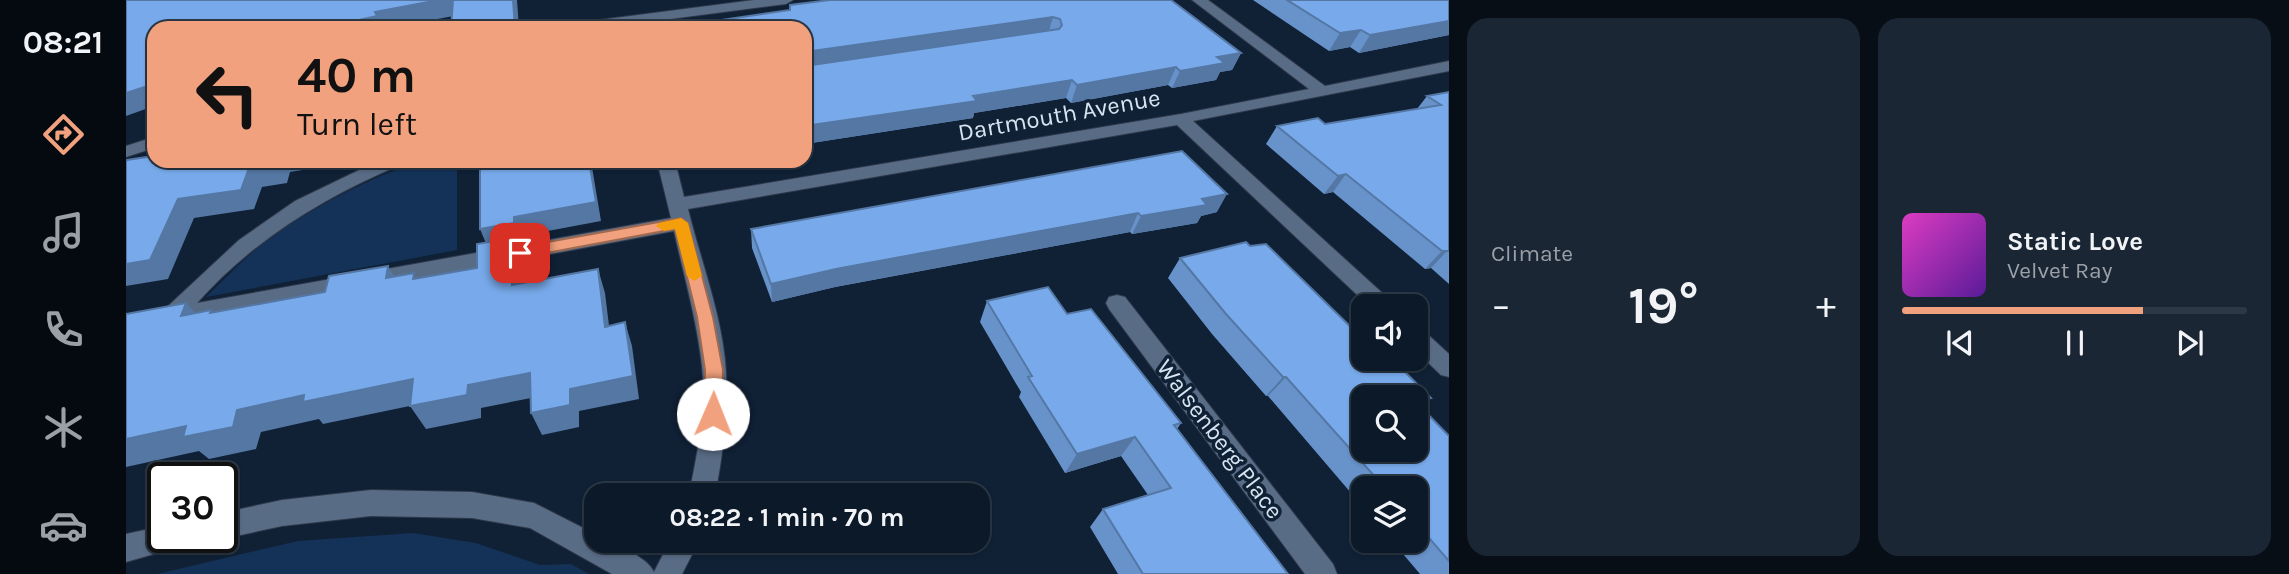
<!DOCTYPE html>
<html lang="en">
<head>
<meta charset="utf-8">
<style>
  :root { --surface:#0c1928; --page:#1a2634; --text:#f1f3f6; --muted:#9aa0a8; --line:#2c3845; --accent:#f1a17d }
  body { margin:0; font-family:Karla,sans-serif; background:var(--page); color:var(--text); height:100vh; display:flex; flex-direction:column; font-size:26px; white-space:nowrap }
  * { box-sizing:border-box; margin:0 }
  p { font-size:23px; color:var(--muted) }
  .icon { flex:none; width:38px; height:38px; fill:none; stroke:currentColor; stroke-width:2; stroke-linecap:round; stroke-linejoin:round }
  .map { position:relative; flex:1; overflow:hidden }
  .panel { display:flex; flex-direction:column; gap:18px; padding:18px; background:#070e16; width:840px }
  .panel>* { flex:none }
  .banner { position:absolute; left:21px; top:21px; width:665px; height:147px; border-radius:21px; box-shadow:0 2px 5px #0004,0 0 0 2px var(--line); background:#f1a17d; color:#111; overflow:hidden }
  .tools { position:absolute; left:1225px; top:294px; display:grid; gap:14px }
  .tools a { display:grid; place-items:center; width:77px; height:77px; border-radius:14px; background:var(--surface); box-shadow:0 2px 5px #0004,0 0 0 2px var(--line); font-size:35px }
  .speed { position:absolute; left:21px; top:462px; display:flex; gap:14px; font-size:35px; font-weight:700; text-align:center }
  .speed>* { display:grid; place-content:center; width:91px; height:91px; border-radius:50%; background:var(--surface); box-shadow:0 2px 5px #0004,0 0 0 2px var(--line); line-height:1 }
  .speed .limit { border:4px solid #111; border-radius:10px; background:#fff; color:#111 }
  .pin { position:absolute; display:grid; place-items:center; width:60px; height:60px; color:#fff; margin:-30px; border-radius:14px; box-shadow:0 4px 10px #0006 }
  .me { position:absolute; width:77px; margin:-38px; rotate:1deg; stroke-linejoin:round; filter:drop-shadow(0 0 5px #0008) }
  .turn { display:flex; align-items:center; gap:24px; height:147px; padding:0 35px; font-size:32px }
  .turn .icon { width:91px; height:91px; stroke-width:2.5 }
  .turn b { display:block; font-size:49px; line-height:60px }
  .big { font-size:52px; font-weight:700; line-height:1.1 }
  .panel .card { flex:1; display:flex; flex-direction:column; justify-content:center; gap:10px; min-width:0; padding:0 24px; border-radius:21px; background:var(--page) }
  .song { display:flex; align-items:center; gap:21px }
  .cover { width:84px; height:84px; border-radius:10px; background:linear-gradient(135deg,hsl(310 70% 55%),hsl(270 70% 35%)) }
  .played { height:7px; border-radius:4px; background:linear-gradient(90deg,var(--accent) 70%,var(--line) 70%) }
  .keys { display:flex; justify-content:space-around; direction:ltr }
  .heat { display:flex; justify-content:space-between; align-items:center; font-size:38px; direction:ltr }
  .panel .tiles { flex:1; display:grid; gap:18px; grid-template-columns:repeat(2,1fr) }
  .trip { position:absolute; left:458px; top:483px; width:406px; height:70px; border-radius:21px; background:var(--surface); box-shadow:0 2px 5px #0004,0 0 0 2px var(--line); font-weight:700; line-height:70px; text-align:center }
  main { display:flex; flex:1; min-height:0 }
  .tabs { display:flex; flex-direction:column; width:126px; justify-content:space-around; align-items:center; background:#050a10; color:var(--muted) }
  .tabs .icon { width:49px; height:49px }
  .tabs .current { color:var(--accent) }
  .tabs b { font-size:32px; color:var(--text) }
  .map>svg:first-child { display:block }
</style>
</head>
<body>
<main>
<nav class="tabs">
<b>08:21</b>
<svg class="icon current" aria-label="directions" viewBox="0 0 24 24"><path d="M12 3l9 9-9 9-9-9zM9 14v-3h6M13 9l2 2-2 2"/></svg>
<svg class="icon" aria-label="music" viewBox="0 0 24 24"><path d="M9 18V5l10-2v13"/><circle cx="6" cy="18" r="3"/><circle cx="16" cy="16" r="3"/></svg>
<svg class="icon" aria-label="phone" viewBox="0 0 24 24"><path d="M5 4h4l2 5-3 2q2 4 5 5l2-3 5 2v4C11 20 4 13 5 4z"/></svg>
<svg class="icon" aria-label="climate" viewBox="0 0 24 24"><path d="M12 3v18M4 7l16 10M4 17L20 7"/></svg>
<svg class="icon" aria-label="car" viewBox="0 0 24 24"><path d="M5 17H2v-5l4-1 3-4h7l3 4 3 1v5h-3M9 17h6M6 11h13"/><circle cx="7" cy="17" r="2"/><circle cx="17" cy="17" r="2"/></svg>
</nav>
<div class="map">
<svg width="1323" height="574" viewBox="0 0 1323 574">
  <rect width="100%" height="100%" fill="#102136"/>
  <path fill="#143257" d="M 294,161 L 331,161 L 331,250 L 80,297 C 98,280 116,260 135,245 C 183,209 238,180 294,161 Z
    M 287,533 L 350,543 L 414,565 L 445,564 L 463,574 L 31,574 L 172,541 Z"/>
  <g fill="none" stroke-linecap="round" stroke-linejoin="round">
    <defs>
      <path id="minor" d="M 628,0 L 667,0 L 660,4 L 475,28 L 435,28 L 442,24 Z
        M 1066,0 L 1082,0 L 1199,86 L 1323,61 L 1323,71 L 1067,121 L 1264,300 L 1267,306 L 1243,306 L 1051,125 L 562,209 C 575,262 597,318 600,372 C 602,414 597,454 589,495 L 563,495 C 571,454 581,410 576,367 C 571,321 558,276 548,231 L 0,333 L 0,315 L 40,308 L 113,240 L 169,201 L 252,161 L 277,161 L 274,165 C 198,197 127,240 71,303 L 545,218 L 531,161 L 549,161 L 558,197 L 1055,114 L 1183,89 Z
        M 28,137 L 28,148 L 0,157 L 0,146 Z
        M 991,295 L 999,297 L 1207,564 L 1211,574 L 1179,574 L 983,309 L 980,303 L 983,297 Z
        M 1290,328 L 1298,331 L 1323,354 L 1323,377 L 1315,375 L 1290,351 Z
        M 245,490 L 346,492 L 408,503 L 471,535 L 471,541 C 487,541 521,557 528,572 L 544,541 L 573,541 L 556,574 L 486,574 L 404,528 L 346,518 L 245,516 L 156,526 L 96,539 L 91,537 L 96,537 L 96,513 L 156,500 Z
        M 37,526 L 37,537 L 60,537 L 56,546 L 0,562 L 0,534 Z"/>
    </defs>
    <use href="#minor" stroke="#30394b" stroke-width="2"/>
    <use href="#minor" fill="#596c86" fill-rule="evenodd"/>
  </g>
  <path fill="#6792ca" d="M 1045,0 L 1115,53 L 1106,70 L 1094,72 L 1090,80 L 1046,88 L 1042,85 L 945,103 L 940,98 L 848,113 L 847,118 L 679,144 L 679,28 L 568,28 L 568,24 L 664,11 L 664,5 Z
    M 1127,0 L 1323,0 L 1323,35 L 1233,53 L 1224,47 L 1203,51 Z
    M 1323,92 L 1323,284 L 1305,268 L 1299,269 L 1207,192 L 1198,194 L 1140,144 L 1151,126 L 1199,124 L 1291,109 L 1301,96 Z
    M 1056,151 L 1091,212 L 1075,216 L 1071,223 L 1006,234 L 1004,232 L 709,287 L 646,302 L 626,248 L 625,229 Z
    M 1054,258 L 1294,407 L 1323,436 L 1323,574 L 1294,574 L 1266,541 L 1290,541 L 1290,488 L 1237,488 L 1237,507 L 1142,396 L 1140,396 L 1086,334 L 1042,278 Z
    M 861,301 L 941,314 L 1055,423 L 1051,429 L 1162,574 L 992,574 L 964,527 L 977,509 L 1022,495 L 995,456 L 939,473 L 893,397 L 895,392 L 854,322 Z"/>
  <path fill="#5477a4" d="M 313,0 L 328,0 L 333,15 L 263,28 L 197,28 L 249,12 Z
    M 387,0 L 391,0 L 393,28 L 389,28 Z
    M 927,17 L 922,34 L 679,69 L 679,52 Z
    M 1323,21 L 1323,35 L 1233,53 L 1244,35 Z
    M 1235,30 L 1224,47 L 1203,51 L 1214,33 Z
    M 1115,53 L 1106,70 L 1094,72 L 1090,80 L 1046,88 L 1054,71 L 1091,57 Z
    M 1050,67 L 1042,85 L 945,103 L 951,85 Z
    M 946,80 L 940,98 L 848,113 L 847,118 L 679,144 L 679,126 Z
    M 28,84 L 28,106 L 0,116 L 0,93 Z
    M 149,161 L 233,161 L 164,172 L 161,183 L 136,187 L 128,209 L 68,218 L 42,279 L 0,286 L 0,264 L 52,199 L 123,168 Z
    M 463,161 L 465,161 L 475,221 L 395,236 L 395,242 L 388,243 L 395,262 L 396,309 L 362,248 L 354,229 L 388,217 Z
    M 1220,174 L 1207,192 L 1198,194 L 1212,176 Z
    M 1101,194 L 1091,212 L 1075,216 L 1071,223 L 1006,234 L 1015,216 L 1076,199 Z
    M 1012,213 L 1004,232 L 709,287 L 646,302 L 645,284 L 710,269 Z
    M 1322,250 L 1305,268 L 1299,269 L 1316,251 Z
    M 262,266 L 276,290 L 260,278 Z
    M 472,269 L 479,293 L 486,350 L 479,327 Z
    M 60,303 L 82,326 L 55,316 Z
    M 499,322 L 506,346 L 513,399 L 453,411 L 453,427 L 416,435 L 405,413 L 444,389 Z
    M 404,373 L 415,396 L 355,408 L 355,418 L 300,429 L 284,406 L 342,385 Z
    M 1157,377 L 1160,377 L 1142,396 L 1140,396 Z
    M 287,379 L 303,402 L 197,424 L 193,419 L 135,432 L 130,449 L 83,459 L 73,451 L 0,467 L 0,439 L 111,410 L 178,395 Z
    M 1305,398 L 1290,411 L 1290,402 Z
    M 1009,437 L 995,456 L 939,473 L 951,454 Z"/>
  <path fill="#78aaeb" stroke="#5477a4" stroke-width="2" d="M 0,0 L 313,0 L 249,12 L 251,16 L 197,28 L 28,28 L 28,84 L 0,93 Z
    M 327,0 L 387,0 L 389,28 L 325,28 Z
    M 704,0 L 1045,0 L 1115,53 L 1091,57 L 1099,63 L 1054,71 L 1050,67 L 951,85 L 946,80 L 847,96 L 851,101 L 679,126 L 679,66 L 933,29 L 936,25 L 934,19 L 927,17 L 679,52 L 679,28 L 570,28 L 568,24 L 664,10 L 664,5 Z
    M 1161,0 L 1323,0 L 1323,21 L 1244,35 L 1235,30 L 1214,33 Z
    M 1323,92 L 1323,251 L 1316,251 L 1220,174 L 1212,176 L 1151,126 L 1192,118 L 1199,124 L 1315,105 L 1301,96 Z
    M 1056,151 L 1101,194 L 1076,199 L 1081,205 L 1015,216 L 1012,213 L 710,269 L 645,284 L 625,229 Z
    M 28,156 L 28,161 L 149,161 L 148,164 L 123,168 L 115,190 L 52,199 L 24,260 L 0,264 L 0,162 L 1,160 Z
    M 354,161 L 463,161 L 470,202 L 388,217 L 388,223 L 354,229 Z
    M 386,238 L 386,285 L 472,269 L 479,327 L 499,322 L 507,376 L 444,389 L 444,405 L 405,413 L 404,373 L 342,385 L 341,395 L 284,406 L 287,379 L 177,402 L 178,395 L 111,410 L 107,427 L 57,437 L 60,426 L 0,439 L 0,314 L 60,303 L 55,316 L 85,310 L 84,313 L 199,292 L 203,276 L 262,266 L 260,278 L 288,273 L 287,279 L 351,268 L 351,244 Z
    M 1120,242 L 1124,246 L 1140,244 L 1237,339 L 1237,359 L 1258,359 L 1264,365 L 1270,363 L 1305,398 L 1290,402 L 1290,397 L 1237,397 L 1237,450 L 1290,450 L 1290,402 L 1323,436 L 1323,561 L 1290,523 L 1290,488 L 1259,488 L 1160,377 L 1157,377 L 1100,314 L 1054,258 Z
    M 922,287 L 941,314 L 965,309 L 1055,423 L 1048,425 L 1162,574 L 1017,574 L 977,509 L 1045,488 L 1009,437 L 951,454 L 902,377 L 906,376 L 861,301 Z"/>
  <path fill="#f1a17d" stroke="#9d6951" stroke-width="2" d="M 555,218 L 562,223 L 587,317 L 597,370 L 596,414 L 593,420 L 587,422 L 580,420 L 578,414 L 579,370 L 571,317 L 549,229 L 394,258 L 387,253 L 394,247 Z"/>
  <path fill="#f59e0b" d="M 555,218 L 562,223 L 576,276 L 568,281 L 561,276 L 549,229 L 538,231 L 530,226 L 533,223 Z"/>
  <g text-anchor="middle" stroke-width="7" stroke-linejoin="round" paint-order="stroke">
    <g font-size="24" fill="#d8e4f2" stroke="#102136">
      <text transform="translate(933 115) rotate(-10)" y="8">Dartmouth Avenue</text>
      <text transform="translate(1094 439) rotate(53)" y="8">Walsenberg Place</text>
    </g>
  </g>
</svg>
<div class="tools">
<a><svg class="icon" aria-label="sound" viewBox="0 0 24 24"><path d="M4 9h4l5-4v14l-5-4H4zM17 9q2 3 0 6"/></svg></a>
<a><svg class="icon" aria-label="search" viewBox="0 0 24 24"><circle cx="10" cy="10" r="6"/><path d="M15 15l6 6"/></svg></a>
<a><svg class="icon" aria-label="layers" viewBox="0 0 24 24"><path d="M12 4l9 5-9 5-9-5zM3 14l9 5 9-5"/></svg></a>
</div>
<div class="speed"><div class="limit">30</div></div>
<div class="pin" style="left:394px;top:253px;background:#d93025"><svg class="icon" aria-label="arrive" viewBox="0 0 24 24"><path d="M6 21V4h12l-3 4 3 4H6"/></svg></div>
<svg class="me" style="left:587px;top:414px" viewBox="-20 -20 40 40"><circle r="19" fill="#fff"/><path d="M0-13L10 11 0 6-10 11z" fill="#f1a17d"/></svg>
<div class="trip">08:22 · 1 min · 70 m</div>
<div class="banner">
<div class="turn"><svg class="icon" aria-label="left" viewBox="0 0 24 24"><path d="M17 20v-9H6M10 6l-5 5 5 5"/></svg><div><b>40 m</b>Turn left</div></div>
</div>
</div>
<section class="panel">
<div class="tiles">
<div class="card"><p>Climate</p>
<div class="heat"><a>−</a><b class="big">19°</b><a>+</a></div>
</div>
<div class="card">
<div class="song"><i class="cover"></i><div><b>Static Love</b><p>Velvet Ray</p></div></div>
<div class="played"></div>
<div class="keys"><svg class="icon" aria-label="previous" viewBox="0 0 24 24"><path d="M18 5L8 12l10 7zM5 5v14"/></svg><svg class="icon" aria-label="pause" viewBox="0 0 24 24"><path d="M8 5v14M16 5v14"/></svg><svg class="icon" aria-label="next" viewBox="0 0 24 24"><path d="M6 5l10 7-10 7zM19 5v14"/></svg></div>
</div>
</div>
</section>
</main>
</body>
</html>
